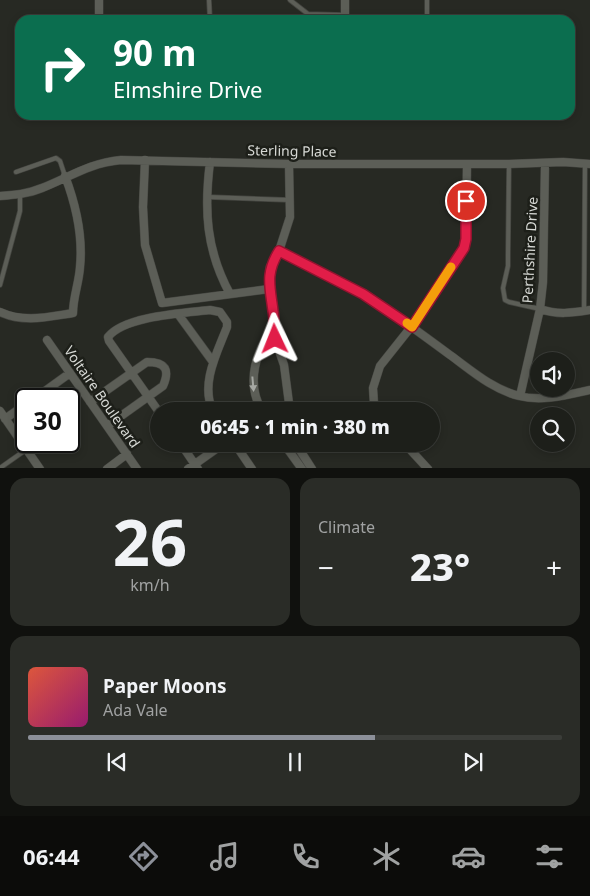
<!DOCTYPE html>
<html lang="en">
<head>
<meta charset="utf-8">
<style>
  :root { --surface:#1d1f1a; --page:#2a2c27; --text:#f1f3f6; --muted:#a0a2a2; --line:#3b3d39; --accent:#8c9099 }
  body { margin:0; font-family:"Noto Sans",sans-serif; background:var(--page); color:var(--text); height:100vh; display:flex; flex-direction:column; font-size:19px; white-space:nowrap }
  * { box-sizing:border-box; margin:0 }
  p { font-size:16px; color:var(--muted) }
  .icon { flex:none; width:28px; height:28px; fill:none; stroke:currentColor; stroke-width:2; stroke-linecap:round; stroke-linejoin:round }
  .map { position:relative; height:468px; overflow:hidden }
  .panel { display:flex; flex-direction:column; gap:10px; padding:10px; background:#10110e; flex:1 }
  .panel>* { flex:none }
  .banner { position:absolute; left:15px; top:15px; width:560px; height:105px; border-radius:15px; box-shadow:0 2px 8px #0003,0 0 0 1px var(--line); background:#0b6e4f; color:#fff; overflow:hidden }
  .tools { position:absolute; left:530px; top:352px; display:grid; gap:10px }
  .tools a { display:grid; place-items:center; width:45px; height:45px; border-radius:50%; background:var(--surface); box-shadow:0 2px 8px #0003,0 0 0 1px var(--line); font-size:25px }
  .speed { position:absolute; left:15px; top:388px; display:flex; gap:10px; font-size:25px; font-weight:700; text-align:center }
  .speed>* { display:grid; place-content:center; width:65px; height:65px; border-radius:50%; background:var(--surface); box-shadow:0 2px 8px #0003,0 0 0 1px var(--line); line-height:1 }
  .speed .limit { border:2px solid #111; border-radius:8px; background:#fff; color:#111 }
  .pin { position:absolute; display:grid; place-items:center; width:42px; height:42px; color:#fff; margin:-21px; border:2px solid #fff; border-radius:50%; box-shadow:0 1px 5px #0007 }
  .me { position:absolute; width:55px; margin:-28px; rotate:358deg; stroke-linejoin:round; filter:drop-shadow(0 0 4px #0008) }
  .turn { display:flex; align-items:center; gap:18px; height:105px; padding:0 15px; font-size:22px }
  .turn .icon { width:65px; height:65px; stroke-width:2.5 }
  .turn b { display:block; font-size:35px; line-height:42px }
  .big { font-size:38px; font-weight:800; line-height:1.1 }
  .panel .card { flex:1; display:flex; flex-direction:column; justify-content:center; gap:8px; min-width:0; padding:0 18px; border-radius:15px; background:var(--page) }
  .panel .dial { align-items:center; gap:0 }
  .dial b { font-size:65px; line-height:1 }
  .song { display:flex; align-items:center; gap:15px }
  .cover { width:60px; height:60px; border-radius:8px; background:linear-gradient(135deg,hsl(10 70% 55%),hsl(320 70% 35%)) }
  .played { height:5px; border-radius:2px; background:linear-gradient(90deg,var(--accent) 65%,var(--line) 65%) }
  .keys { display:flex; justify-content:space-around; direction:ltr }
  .heat { display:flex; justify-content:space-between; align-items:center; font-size:28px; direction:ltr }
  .panel .tiles { flex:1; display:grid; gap:10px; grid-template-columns:1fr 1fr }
  .card:last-child { grid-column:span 2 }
  .trip { position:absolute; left:150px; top:402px; width:290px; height:50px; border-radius:25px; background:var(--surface); box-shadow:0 2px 8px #0003,0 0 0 1px var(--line); font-weight:800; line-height:50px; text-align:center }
  .dock { display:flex; height:80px; justify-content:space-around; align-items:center; background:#0c0c0a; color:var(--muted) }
  .dock .icon { width:35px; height:35px }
  .dock .current { color:var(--accent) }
  .dock b { font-size:22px; color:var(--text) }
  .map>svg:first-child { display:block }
</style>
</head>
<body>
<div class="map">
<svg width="590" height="469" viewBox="0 0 590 469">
  <rect width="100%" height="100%" fill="#272923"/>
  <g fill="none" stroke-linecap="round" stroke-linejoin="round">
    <defs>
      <path id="lane" d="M 209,0 L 210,20
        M 290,0 L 308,14 L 345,15
        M 427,18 L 427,0
        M 509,164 L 508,254 L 508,266 L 503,288 L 505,300 L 509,302 L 540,309
        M 16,172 L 56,158 L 60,161 L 65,176
        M 208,197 L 290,200
        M 0,285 L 20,211 L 20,194
        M 584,311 L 585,164
        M 199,411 L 210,403
        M 0,468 L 27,449"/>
      <path id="street" d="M 99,20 L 99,0
        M 345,20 L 345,0
        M 145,160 L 143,207 L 145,245 L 162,303 L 269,289
        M 210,162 C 204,210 206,250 230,294
        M 289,164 L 290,217 L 279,251 L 270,267 L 269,276 L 275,339 L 284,365 L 290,411
        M 0,196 C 14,195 28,194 42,188 C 70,177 89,163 121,160 L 289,164 L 509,164 L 563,162 L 590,164
        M 279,251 C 312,268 348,283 379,304 C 404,321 427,338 450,355 C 472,371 492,389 519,396 C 542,402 567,395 590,390
        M 540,309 C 557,315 572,313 590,310
        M 0,312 C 24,323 47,317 73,313 C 73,297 79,283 80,267 C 83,237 76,205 65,176
        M 178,314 L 213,362
        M 47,340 L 137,469
        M 520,396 L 540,309 L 543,282 L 545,164
        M 34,399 L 70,373
        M 90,402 L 147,362 C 166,362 170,370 163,386 L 107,426
        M 0,411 L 40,469
        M 262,411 C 245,382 256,352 273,326
        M 376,411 L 374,404 L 373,388 L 380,366 L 411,327 L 464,248 L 466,239 L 467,164
        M 159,412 L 109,341 L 108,337 C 124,316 184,313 210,310 L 220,312 L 227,322 L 227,327 C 217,353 200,384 213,411
        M 5,419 L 26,404
        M 181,444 L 198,469
        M 235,444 L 252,469
        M 284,444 L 302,469
        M 296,444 L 312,469
        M 405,444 L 428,469
        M 107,469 L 127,454
        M 188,469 L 223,444"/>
    </defs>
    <use href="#lane" stroke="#444540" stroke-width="5.5"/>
    <use href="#street" stroke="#444540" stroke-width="9"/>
    <use href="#lane" stroke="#5c5e57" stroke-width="4"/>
    <use href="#street" stroke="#5c5e57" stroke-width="8"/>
  </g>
  <defs><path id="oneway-solid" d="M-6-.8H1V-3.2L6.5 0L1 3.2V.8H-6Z" transform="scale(1.25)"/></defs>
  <use fill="#a6a8a3" href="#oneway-solid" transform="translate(253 384) rotate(85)"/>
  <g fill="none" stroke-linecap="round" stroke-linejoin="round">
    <defs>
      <path id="route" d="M 275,339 C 273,329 275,320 273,311 C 270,286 265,274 279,251 L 363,294 L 412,327 L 464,248 L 466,239 L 466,201"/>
    </defs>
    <use href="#route" stroke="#92132f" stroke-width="12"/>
    <use href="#route" stroke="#e11d48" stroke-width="9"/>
    <path stroke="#f59e0b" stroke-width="9" d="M 407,323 L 412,327 L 451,267"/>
  </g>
  <g text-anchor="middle" stroke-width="5" stroke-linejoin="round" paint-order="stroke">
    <g font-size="14" fill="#d7d9d5" stroke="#1d1f19">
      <text transform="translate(292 151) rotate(1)" y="5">Sterling Place</text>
      <text transform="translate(530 250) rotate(-87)" y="5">Perthshire Drive</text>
      <text transform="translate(102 397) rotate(55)" y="5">Voltaire Boulevard</text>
    </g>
  </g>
</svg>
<div class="tools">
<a><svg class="icon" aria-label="sound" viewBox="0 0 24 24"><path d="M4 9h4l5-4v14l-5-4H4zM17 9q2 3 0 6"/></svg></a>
<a><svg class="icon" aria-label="search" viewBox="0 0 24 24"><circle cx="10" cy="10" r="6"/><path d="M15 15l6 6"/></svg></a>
</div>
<div class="speed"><div class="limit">30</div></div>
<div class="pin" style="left:466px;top:201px;background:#d93025"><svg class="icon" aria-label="arrive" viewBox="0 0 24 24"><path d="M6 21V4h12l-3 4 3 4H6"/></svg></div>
<svg class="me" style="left:275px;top:339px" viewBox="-20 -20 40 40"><path d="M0-17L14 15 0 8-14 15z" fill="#e11d48" stroke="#fff" stroke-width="4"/></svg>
<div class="trip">06:45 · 1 min · 380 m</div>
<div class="banner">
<div class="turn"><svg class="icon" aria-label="right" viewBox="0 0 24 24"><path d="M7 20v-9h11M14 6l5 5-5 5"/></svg><div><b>90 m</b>Elmshire Drive</div></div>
</div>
</div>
<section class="panel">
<div class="tiles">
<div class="card dial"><b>26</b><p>km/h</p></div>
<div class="card"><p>Climate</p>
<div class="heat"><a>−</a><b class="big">23°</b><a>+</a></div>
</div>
<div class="card">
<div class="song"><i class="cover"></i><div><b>Paper Moons</b><p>Ada Vale</p></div></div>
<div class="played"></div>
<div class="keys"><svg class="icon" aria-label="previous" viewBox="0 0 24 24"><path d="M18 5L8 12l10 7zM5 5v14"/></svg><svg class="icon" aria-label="pause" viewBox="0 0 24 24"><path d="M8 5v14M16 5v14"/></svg><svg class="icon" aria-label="next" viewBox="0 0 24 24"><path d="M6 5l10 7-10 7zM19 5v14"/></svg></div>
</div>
</div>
</section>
<nav class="dock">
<b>06:44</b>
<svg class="icon current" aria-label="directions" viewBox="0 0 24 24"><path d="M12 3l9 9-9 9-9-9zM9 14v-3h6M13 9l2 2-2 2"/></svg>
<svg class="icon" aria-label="music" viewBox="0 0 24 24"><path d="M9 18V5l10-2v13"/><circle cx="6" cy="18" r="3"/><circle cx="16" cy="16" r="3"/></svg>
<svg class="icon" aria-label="phone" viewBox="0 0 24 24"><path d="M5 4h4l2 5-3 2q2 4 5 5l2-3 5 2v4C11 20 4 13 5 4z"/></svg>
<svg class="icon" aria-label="climate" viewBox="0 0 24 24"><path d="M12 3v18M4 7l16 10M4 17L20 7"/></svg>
<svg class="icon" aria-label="car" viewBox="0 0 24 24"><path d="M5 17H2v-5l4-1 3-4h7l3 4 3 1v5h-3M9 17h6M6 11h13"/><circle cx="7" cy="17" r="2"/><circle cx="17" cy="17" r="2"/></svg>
<svg class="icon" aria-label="filters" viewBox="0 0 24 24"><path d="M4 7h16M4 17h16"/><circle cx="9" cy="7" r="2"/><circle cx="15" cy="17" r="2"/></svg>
</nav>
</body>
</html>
